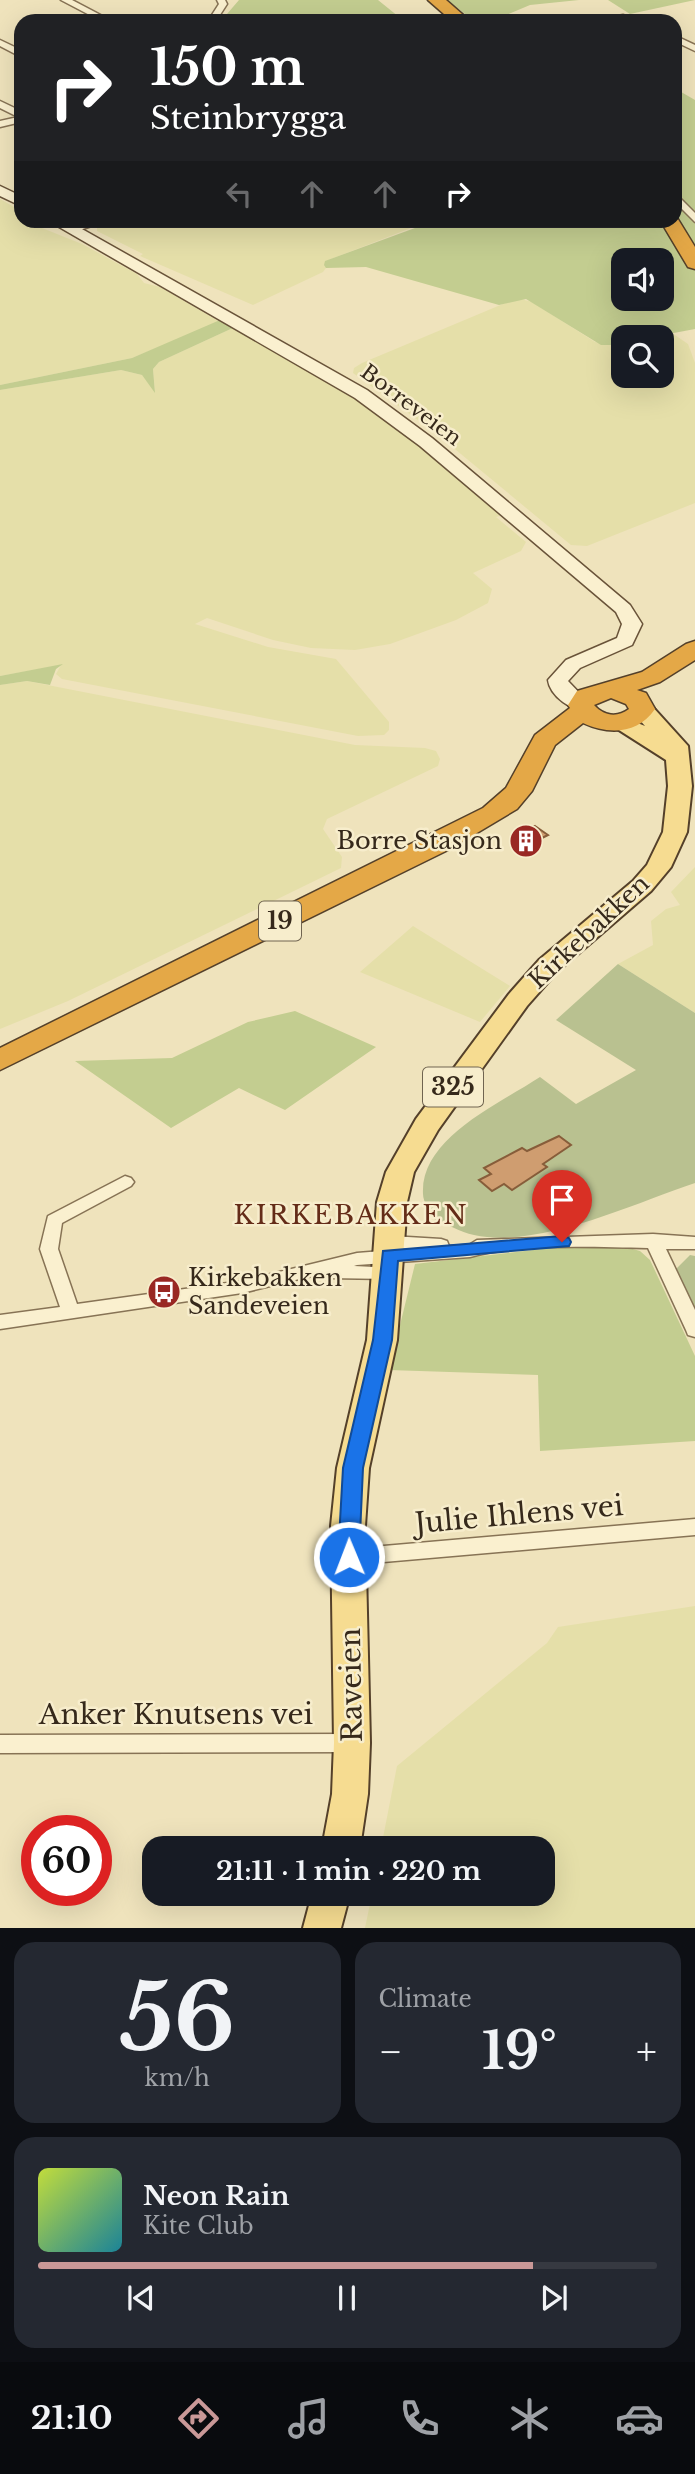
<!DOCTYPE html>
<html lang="en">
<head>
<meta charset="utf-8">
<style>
  :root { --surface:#171b24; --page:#242831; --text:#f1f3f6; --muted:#9ea1a6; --line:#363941; --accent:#c99897 }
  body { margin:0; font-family:"Libre Baskerville",serif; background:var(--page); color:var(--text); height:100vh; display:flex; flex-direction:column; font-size:26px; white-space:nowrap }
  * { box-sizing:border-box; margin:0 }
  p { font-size:23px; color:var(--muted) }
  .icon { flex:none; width:38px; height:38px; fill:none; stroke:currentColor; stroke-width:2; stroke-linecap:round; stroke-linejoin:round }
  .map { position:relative; height:1928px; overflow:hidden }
  .side { display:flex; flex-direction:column; gap:14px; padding:14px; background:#0d0f14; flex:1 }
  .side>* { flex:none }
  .top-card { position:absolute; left:14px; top:14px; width:668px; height:214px; border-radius:21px; box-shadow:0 7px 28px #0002; background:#202124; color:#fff; overflow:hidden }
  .buttons { position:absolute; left:611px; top:248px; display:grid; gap:14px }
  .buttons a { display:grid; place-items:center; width:63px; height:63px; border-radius:14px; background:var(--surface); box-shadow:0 7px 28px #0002; font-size:35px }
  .speed { position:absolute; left:21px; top:1815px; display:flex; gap:14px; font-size:35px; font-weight:700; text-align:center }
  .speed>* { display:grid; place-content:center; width:91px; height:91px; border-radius:50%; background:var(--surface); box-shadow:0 7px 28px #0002; line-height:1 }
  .speed .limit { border:10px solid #d22; background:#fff; color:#111 }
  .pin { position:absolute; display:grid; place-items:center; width:60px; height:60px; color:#fff; margin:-72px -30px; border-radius:50% 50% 50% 0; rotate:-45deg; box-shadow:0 0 7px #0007 }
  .pin .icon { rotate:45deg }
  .me { position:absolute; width:77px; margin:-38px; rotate:359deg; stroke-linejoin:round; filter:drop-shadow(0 0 5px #0008) }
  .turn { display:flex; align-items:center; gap:24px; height:147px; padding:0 21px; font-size:32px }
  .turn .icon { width:91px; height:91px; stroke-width:2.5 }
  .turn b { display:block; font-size:49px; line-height:60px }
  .lanes { display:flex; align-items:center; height:66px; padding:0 21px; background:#0003; justify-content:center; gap:35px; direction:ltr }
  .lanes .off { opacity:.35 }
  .big { font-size:52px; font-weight:800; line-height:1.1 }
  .side .widget { flex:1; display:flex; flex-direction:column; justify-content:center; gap:10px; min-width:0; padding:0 24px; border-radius:21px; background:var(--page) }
  .side .dial { align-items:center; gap:0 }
  .dial b { font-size:91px; line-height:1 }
  .song { display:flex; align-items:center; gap:21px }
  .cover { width:84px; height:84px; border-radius:10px; background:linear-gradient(135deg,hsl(70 70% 55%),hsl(190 70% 35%)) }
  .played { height:7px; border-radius:4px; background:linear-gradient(90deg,var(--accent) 80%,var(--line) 80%) }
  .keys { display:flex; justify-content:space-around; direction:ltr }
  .heat { display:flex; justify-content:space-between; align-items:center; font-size:38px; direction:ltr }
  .side .tiles { flex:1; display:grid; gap:14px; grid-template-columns:1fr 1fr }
  .widget:last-child { grid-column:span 2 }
  .trip { position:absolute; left:142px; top:1836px; width:413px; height:70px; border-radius:21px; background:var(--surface); box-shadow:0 7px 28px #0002; font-weight:800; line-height:70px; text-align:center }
  .dock { display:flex; height:112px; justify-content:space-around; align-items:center; background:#090b0e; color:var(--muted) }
  .dock .icon { width:49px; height:49px }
  .dock .selected { color:var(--accent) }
  .dock b { font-size:32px; color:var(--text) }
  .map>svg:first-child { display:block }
</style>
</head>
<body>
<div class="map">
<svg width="695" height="1928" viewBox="0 0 695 1928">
  <rect width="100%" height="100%" fill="#efe3bc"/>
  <path fill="#e5dfa9" d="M 0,199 L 21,211 L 21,220 L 34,221 L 37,226 L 82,244 L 137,274 L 144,283 L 160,287 L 220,322 L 132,358 L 0,385 Z
    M 123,220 L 409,220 L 416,226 L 326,261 L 326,268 L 323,272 L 253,305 L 140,256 L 143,254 L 97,231 L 97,228 Z
    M 517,298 L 532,302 L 595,342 L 623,345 L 623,376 L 662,376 L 662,338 L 647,338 L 672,333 L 688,344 L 695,363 L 695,503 L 587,546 L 571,545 L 433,431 L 353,373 L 354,368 L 362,363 Z
    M 235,327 L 323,375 L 400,427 L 503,515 L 496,517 L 526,542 L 521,551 L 473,573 L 492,589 L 488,603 L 456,620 L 390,644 L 355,650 L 311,648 L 273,640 L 207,618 L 195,624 L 268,647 L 336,659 L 389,722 L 389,730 L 384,735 L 358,736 L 62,679 L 56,674 L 61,665 L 0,676 L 0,390 L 121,370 L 142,375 L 155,391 L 153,369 L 159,362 Z
    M 27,681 L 355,745 L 425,748 L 436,751 L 440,759 L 438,766 L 327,819 L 323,829 L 342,857 L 341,868 L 68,1001 L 0,1029 L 0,685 Z
    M 695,867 L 695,1013 L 618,964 L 653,945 L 651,921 L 666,909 L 680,905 L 671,892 Z
    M 413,926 L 510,986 L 480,1022 L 360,972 Z
    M 695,1606 L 695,1928 L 365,1928 L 372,1894 L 542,1894 L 542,1848 L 381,1848 L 397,1766 L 547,1643 L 558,1627 Z"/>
  <path fill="#c3cd90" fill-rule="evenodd" d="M 239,0 L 378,0 L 404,21 L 221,21 Z
    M 447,0 L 579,0 L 530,5 L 492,21 L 474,21 Z
    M 608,0 L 695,0 L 630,14 Z
    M 676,89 L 695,100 L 695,329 L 647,338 L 623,338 L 623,345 L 601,345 L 526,299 L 499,305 L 366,267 L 326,268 L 324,265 L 325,261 L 434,221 L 676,220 ZM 623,261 L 662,261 L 662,299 L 623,299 Z
    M 220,320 L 235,327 L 159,362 L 153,369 L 155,393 L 142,375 L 121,370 L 0,390 L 0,385 L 132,358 Z
    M 63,664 L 56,669 L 50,685 L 27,681 L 0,685 L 0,676 Z
    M 295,1011 L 376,1047 L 285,1110 L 239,1088 L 171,1128 L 75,1061 L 172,1058 L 248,1022 Z
    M 618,1245 L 640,1251 L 650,1260 L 695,1356 L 695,1441 L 540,1451 L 538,1375 L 389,1370 L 415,1264 L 550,1248 Z"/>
  <path fill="#b9c190" d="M 618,964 L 695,1013 L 695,1183 C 632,1204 539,1249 474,1235 C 460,1232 447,1224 434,1219 C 430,1212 423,1202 423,1194 C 420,1138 499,1104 540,1077 L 576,1104 L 636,1070 L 556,1020 Z
    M 690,1255 L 695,1256 L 695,1312 L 675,1270 Z"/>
  <path fill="#cf9d70" stroke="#875d3a" stroke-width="2" d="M 535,826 L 548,835 L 526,846 L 513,837 Z
    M 559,1136 L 571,1145 L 543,1164 L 547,1167 L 512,1190 L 504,1184 L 492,1191 L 479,1180 L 491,1174 L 484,1168 L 522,1148 L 527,1151 Z"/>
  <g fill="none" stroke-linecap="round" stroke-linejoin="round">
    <defs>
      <path id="street" d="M 61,0 L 72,0 L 112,21 L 101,21 Z
        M 217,0 L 225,0 L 227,4 L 216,21 L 208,21 L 219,4 Z
        M 623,15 L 641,21 L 601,21 L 602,19 Z
        M 676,36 L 695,45 L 695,51 L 676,42 Z
        M 0,40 L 21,50 L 21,57 L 0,46 Z
        M 0,101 L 21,111 L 21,122 L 0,127 L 0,121 L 18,117 L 0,108 Z
        M 676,194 L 695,213 L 695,222 L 676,203 Z
        M 92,220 L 109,220 L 71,233 L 66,230 Z
        M 125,1176 L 131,1178 L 134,1182 L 131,1186 L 62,1223 L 58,1249 L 77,1304 L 242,1281 L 357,1253 L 407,1249 L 385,1246 L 382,1242 L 385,1238 L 391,1236 L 441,1239 L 447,1241 L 449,1246 L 469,1245 L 477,1240 L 653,1234 L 695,1237 L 695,1249 L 666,1249 L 695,1310 L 695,1337 L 688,1335 L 686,1330 L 648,1248 C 595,1247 519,1243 470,1257 L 357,1265 L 354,1266 L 395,1268 L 398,1273 L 395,1278 L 389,1279 L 328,1278 L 320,1274 L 242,1293 L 0,1329 L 0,1315 L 60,1307 L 40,1249 L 48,1216 Z
        M 695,1519 L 695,1535 L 349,1565 L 342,1563 L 339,1557 L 342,1551 L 349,1549 Z
        M 352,1734 L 360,1737 L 363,1743 L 360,1749 L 352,1752 L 0,1753 L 0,1735 Z"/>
      <path id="secondary" d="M 0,186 L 21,196 L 21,206 L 0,196 Z
        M 47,220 L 66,220 L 367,390 L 432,438 L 630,605 L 642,624 L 632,645 L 580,668 L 568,681 L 591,705 L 588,709 C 573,713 550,696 548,680 L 566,660 L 617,638 L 622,624 L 616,612 L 420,446 L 355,398 Z"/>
      <path id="primary" d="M 642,702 L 650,704 L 688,746 L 692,786 L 687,832 L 671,867 L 651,891 L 557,972 L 527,1006 L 438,1130 L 414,1172 L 407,1202 L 397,1340 L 369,1468 L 365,1526 L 370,1743 L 368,1794 L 360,1848 L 322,1848 L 332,1794 L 334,1743 L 331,1526 L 337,1468 L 367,1340 L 377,1202 L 386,1172 L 416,1119 L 509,994 L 539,960 L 633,881 L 647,865 L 663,832 L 668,786 L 666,760 L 608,723 L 612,718 L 620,716 L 645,726 L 630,709 L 634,704 Z
        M 312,1894 L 350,1894 L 341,1928 L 303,1928 Z"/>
      <path id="highway" d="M 428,0 L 446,0 L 470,21 L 452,21 Z
        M 676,216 L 695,247 L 695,269 L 688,267 L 660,220 L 676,220 Z
        M 695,641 L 695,660 L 660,682 L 637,690 L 646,693 L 655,709 C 638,734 609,735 583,723 L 555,745 L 532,791 L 517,809 L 450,849 L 0,1070 L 0,1048 L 483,808 L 506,788 L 535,735 L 570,708 L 568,705 L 577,691 L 642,672 L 686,644 ZM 611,698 L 626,704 L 629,709 C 617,718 604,716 594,705 Z"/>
    </defs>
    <use href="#street" stroke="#877355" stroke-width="3"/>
    <use href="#secondary" stroke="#695339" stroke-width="3"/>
    <use href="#primary" stroke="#54402a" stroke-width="4"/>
    <use href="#highway" stroke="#54402a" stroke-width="3"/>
    <use href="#street" fill="#faf0cf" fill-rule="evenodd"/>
    <use href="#secondary" fill="#faf0cf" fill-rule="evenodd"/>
    <use href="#primary" fill="#f6dc91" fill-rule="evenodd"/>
    <use href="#highway" fill="#e4a847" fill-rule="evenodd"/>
  </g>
  <path fill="#1a73e8" stroke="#114b97" stroke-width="2" d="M 562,1236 L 569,1238 L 571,1242 L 569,1246 L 398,1261 L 392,1340 L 363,1468 L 359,1557 L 356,1563 L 341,1563 L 338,1557 L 343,1468 L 373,1340 L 383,1251 Z"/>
  <defs>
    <symbol id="building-disc" viewBox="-11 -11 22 22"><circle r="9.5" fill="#992823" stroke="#f7edcc"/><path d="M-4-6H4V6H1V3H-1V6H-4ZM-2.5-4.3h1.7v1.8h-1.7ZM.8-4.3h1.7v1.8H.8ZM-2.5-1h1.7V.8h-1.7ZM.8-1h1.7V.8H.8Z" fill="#fff"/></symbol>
    <symbol id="bus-disc" viewBox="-11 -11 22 22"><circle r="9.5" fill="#992823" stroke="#f7edcc"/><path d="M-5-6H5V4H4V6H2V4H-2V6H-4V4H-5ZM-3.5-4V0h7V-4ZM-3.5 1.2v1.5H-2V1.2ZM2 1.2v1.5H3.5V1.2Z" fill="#fff"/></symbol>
  </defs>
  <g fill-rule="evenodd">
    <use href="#building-disc" x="507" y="822" width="38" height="38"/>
    <use href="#bus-disc" x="145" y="1273" width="38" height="38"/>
  </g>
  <g text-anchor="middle" stroke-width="5" stroke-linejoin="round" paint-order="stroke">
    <g font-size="21" fill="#36291b" stroke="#f7edcc">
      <text transform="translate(411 405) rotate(37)" y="7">Borreveien</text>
    </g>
    <g fill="#f7edcc" stroke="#706450" stroke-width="2">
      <rect x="259" y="901.5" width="42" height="39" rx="5"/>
      <rect x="423" y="1067.5" width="60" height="39" rx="5"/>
    </g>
    <g font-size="23" font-weight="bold" fill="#36291b">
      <text x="280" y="929">19</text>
      <text x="453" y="1095">325</text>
    </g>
    <g font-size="24" fill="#36291b" stroke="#f7edcc" text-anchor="end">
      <text x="502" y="849">Borre Stasjon</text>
      <text x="188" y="1286" text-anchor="start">Kirkebakken<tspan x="188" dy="28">Sandeveien</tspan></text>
    </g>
    <g font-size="24" fill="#36291b" stroke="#f7edcc">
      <text transform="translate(589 932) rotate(-43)" y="8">Kirkebakken</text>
    </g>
    <g font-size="26" letter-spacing="2" fill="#642c18" stroke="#f7edcc">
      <text x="351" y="1224">KIRKEBAKKEN</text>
    </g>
    <g font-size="28" fill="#36291b" stroke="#f7edcc">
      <text transform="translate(519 1514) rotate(-5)" y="10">Julie Ihlens vei</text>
      <text transform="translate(351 1685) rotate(-91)" y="10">Raveien</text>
      <text x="176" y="1724">Anker Knutsens vei</text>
    </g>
  </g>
</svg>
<div class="buttons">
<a><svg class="icon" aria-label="sound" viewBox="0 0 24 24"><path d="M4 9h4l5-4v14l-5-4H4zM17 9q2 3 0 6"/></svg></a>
<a><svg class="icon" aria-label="search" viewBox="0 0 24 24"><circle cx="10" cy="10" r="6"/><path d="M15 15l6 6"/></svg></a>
</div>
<div class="speed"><div class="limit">60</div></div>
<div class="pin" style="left:562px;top:1242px;background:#d93025"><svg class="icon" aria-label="arrive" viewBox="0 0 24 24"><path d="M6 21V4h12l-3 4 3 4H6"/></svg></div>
<svg class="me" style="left:349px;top:1557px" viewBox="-20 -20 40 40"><circle r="17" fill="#1a73e8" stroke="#fff" stroke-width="3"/><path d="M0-11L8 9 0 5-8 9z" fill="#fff"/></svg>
<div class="trip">21:11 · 1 min · 220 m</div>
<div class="top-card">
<div class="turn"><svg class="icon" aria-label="right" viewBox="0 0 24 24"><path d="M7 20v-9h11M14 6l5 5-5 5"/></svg><div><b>150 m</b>Steinbrygga</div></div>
<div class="lanes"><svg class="icon off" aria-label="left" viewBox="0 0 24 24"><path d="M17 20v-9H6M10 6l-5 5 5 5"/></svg><svg class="icon off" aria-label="ahead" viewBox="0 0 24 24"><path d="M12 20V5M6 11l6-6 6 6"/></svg><svg class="icon off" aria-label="ahead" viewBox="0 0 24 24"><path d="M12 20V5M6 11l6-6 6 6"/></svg><svg class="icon" aria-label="right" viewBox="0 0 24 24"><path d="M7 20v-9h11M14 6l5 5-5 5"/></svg></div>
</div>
</div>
<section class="side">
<div class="tiles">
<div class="widget dial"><b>56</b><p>km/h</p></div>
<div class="widget"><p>Climate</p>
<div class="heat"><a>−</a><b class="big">19°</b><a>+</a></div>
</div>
<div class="widget">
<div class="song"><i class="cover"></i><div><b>Neon Rain</b><p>Kite Club</p></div></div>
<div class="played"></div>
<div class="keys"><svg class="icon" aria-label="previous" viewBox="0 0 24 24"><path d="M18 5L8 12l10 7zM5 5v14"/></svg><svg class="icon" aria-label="pause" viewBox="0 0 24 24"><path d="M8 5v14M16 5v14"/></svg><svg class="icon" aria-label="next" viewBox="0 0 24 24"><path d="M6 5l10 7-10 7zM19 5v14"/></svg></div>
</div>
</div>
</section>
<nav class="dock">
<b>21:10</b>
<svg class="icon selected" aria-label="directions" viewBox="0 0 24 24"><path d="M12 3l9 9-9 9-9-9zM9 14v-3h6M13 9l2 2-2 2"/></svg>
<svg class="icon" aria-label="music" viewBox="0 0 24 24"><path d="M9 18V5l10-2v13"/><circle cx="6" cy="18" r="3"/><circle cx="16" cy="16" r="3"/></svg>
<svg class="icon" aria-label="phone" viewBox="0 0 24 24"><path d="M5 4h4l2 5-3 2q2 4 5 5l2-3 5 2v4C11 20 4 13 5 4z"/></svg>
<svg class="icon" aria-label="climate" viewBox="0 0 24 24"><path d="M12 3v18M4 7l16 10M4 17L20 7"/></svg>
<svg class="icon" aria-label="car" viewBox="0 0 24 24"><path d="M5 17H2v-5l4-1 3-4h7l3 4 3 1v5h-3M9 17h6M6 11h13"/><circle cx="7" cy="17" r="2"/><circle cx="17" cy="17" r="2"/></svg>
</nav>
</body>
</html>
